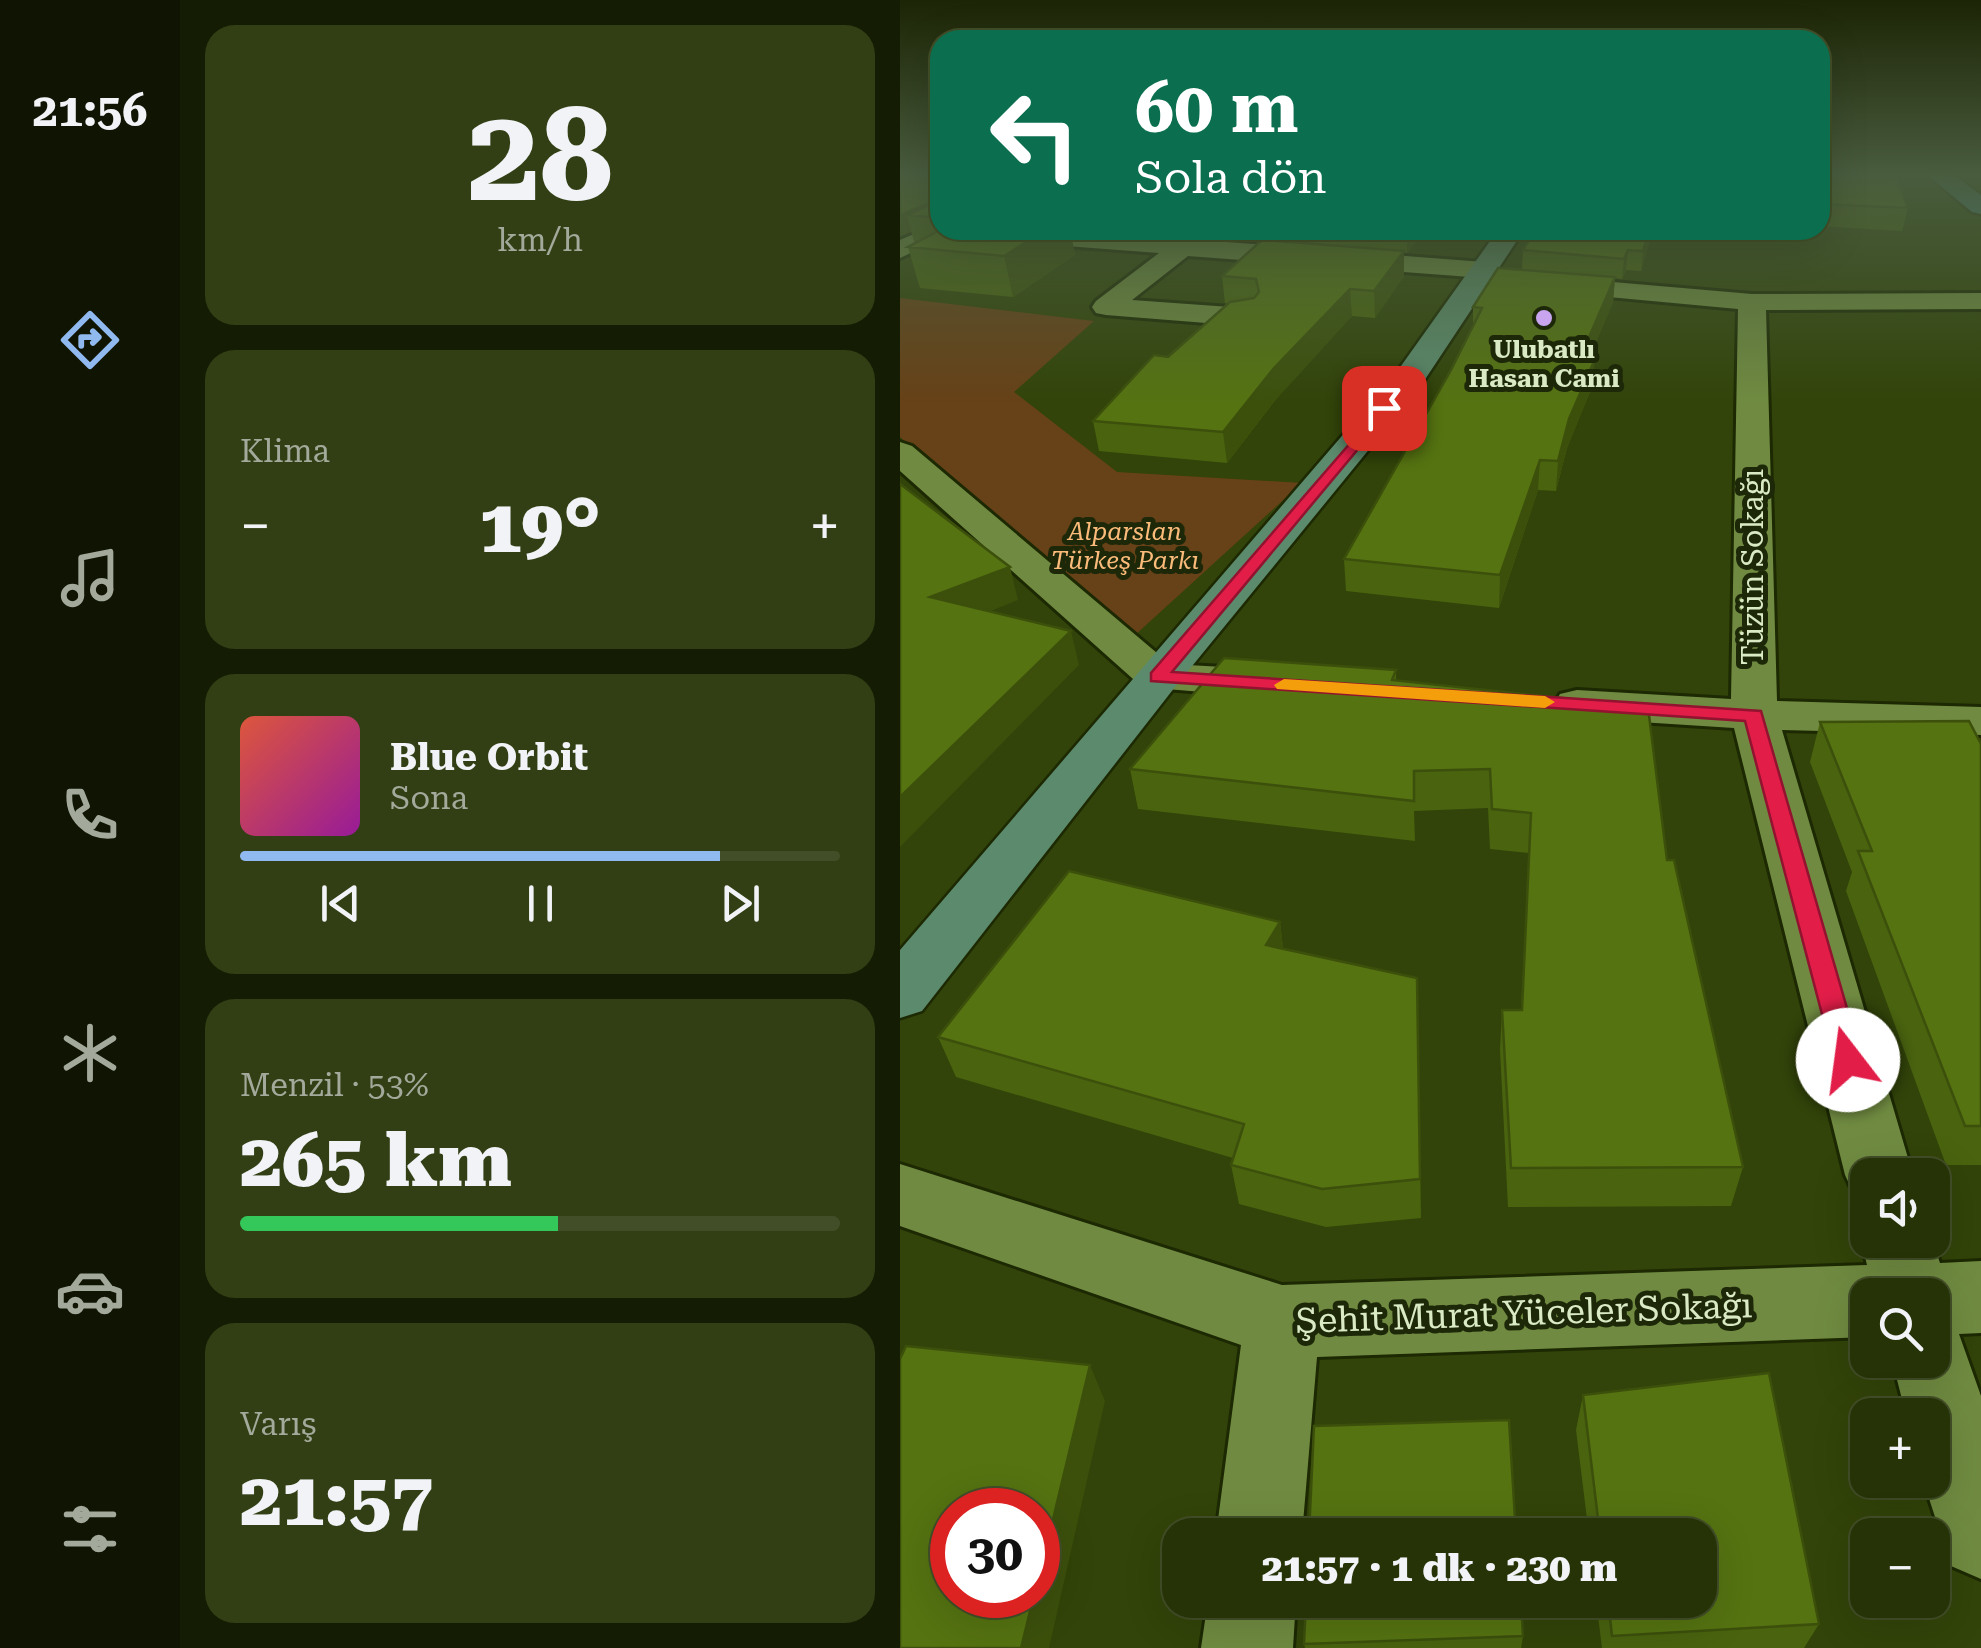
<!DOCTYPE html>
<html lang="tr">
<head>
<meta charset="utf-8">
<style>
  :root { --surface:#263307; --page:#323f15; --text:#f1f3f6; --muted:#a4aa9b; --line:#424e28; --accent:#90b9f0 }
  body { margin:0; font-family:"Roboto Serif",serif; background:var(--page); color:var(--text); height:100vh; display:flex; flex-direction:column; font-size:38px; white-space:nowrap }
  * { box-sizing:border-box; margin:0 }
  p { font-size:32px; color:var(--muted) }
  .icon { flex:none; width:55px; height:55px; fill:none; stroke:currentColor; stroke-width:2; stroke-linecap:round; stroke-linejoin:round }
  .map { position:relative; flex:1; overflow:hidden }
  .panel { display:flex; flex-direction:column; gap:25px; padding:25px; background:#151c04; width:720px }
  .panel>* { flex:none }
  .banner { position:absolute; left:30px; top:30px; width:900px; height:210px; border-radius:30px; box-shadow:0 10px 40px #0002,0 0 0 2px var(--line); background:#0b6e4f; color:#fff; overflow:hidden }
  .controls { position:absolute; left:950px; top:1158px; display:grid; gap:20px }
  .controls a { display:grid; place-items:center; width:100px; height:100px; border-radius:20px; background:var(--surface); box-shadow:0 10px 40px #0002,0 0 0 2px var(--line); font-size:50px }
  .speed { position:absolute; left:30px; top:1488px; display:flex; gap:20px; font-size:50px; font-weight:700; text-align:center }
  .speed>* { display:grid; place-content:center; width:130px; height:130px; border-radius:50%; background:var(--surface); box-shadow:0 10px 40px #0002,0 0 0 2px var(--line); line-height:1 }
  .speed .limit { border:15px solid #d22; background:#fff; color:#111 }
  .pin { position:absolute; display:grid; place-items:center; width:85px; height:85px; color:#fff; margin:-42px; border-radius:20px; box-shadow:0 5px 15px #0006 }
  .me { position:absolute; width:110px; margin:-55px; rotate:345deg; stroke-linejoin:round; filter:drop-shadow(0 0 8px #0008) }
  .turn { display:flex; align-items:center; gap:35px; height:210px; padding:0 40px; font-size:45px }
  .turn .icon { width:130px; height:130px; stroke-width:2.5 }
  .turn b { display:block; font-size:70px; line-height:85px }
  .big { font-size:75px; font-weight:800; line-height:1.1 }
  .panel .tile { flex:1; display:flex; flex-direction:column; justify-content:center; gap:15px; min-width:0; padding:0 35px; border-radius:30px; background:var(--page) }
  .panel .dial { align-items:center; gap:0 }
  .dial b { font-size:130px; line-height:1 }
  .song { display:flex; align-items:center; gap:30px }
  .cover { width:120px; height:120px; border-radius:15px; background:linear-gradient(135deg,hsl(10 70% 55%),hsl(300 70% 35%)) }
  .played { height:10px; border-radius:5px; background:linear-gradient(90deg,var(--accent) 80%,var(--line) 80%) }
  .keys { display:flex; justify-content:space-around; direction:ltr }
  .heat { display:flex; justify-content:space-between; align-items:center; font-size:55px; direction:ltr }
  .charge { height:15px; border-radius:8px; background:linear-gradient(90deg,#34c759 53%,var(--line) 0) }
  .trip { position:absolute; left:262px; top:1518px; width:555px; height:100px; border-radius:30px; background:var(--surface); box-shadow:0 10px 40px #0002,0 0 0 2px var(--line); font-weight:800; line-height:100px; text-align:center }
  main { display:flex; flex:1; min-height:0 }
  .tab-bar { display:flex; flex-direction:column; width:180px; justify-content:space-around; align-items:center; background:#0f1403; color:var(--muted) }
  .tab-bar .icon { width:70px; height:70px }
  .tab-bar .current { color:var(--accent) }
  .tab-bar b { font-size:45px; color:var(--text) }
  .map>svg:first-child { display:block }
</style>
</head>
<body>
<main>
<nav class="tab-bar">
<b>21:56</b>
<svg class="icon current" aria-label="directions" viewBox="0 0 24 24"><path d="M12 3l9 9-9 9-9-9zM9 14v-3h6M13 9l2 2-2 2"/></svg>
<svg class="icon" aria-label="music" viewBox="0 0 24 24"><path d="M9 18V5l10-2v13"/><circle cx="6" cy="18" r="3"/><circle cx="16" cy="16" r="3"/></svg>
<svg class="icon" aria-label="phone" viewBox="0 0 24 24"><path d="M5 4h4l2 5-3 2q2 4 5 5l2-3 5 2v4C11 20 4 13 5 4z"/></svg>
<svg class="icon" aria-label="climate" viewBox="0 0 24 24"><path d="M12 3v18M4 7l16 10M4 17L20 7"/></svg>
<svg class="icon" aria-label="car" viewBox="0 0 24 24"><path d="M5 17H2v-5l4-1 3-4h7l3 4 3 1v5h-3M9 17h6M6 11h13"/><circle cx="7" cy="17" r="2"/><circle cx="17" cy="17" r="2"/></svg>
<svg class="icon" aria-label="filters" viewBox="0 0 24 24"><path d="M4 7h16M4 17h16"/><circle cx="9" cy="7" r="2"/><circle cx="15" cy="17" r="2"/></svg>
</nav>
<section class="panel">
<div class="tile dial"><b>28</b><p>km/h</p></div>
<div class="tile"><p>Klima</p>
<div class="heat"><a>−</a><b class="big">19°</b><a>+</a></div>
</div>
<div class="tile">
<div class="song"><i class="cover"></i><div><b>Blue Orbit</b><p>Sona</p></div></div>
<div class="played"></div>
<div class="keys"><svg class="icon" aria-label="previous" viewBox="0 0 24 24"><path d="M18 5L8 12l10 7zM5 5v14"/></svg><svg class="icon" aria-label="pause" viewBox="0 0 24 24"><path d="M8 5v14M16 5v14"/></svg><svg class="icon" aria-label="next" viewBox="0 0 24 24"><path d="M6 5l10 7-10 7zM19 5v14"/></svg></div>
</div>
<div class="tile"><p>Menzil · 53%</p><b class="big">265 km</b><div class="charge"></div></div>
<div class="tile"><p>Varış</p><b class="big">21:57</b></div>
</section>
<div class="map">
<svg width="1081" height="1648" viewBox="0 0 1081 1648">
  <rect width="100%" height="100%" fill="#324409"/>
  <path fill="#674117" d="M 0,298 L 194,321 L 114,392 L 217,472 L 402,483 L 223,646 L 0,437 Z"/>
  <g fill="none" stroke-linecap="round" stroke-linejoin="round">
    <defs>
      <path id="street" d="M 40,223 L 40,230 C 222,230 403,249 584,262 L 597,270 L 584,278 L 288,256 L 232,300 L 344,308 L 354,311 L 358,317 L 354,323 L 344,326 L 206,315 L 196,313 L 192,307 L 196,301 L 259,253 L 45,237 L 0,258 L 0,240 Z
        M 643,276 L 852,294 L 1081,293 L 1081,309 L 866,310 L 877,701 L 1081,707 L 1081,735 L 882,730 L 1013,1175 L 968,1175 L 968,1201 L 955,1196 L 945,1175 L 834,728 L 677,718 L 660,714 L 654,704 L 660,694 L 677,690 L 831,699 L 838,309 L 633,290 L 629,284 L 633,278 Z
        M 0,442 L 12,446 L 270,664 L 375,670 L 391,674 L 398,684 L 391,694 L 375,698 L 242,687 L 0,471 Z
        M 0,1164 L 382,1285 L 967,1265 L 961,1240 L 968,1226 L 968,1240 L 1032,1239 L 1040,1263 L 1081,1261 L 1081,1333 L 1059,1334 L 1081,1396 L 1081,1579 L 1051,1566 L 1023,1480 L 1032,1480 L 1032,1415 L 1006,1415 L 992,1360 L 1032,1360 L 1032,1295 L 968,1295 L 968,1337 L 417,1357 L 402,1535 L 316,1535 L 341,1345 L 0,1226 Z
        M 308,1600 L 396,1600 L 393,1648 L 301,1648 Z"/>
      <path id="secondary" d="M 598,230 L 624,230 L 520,387 L 275,687 L 22,1011 L 0,1018 L 0,950 L 496,373 Z"/>
      <path id="primary" d="M 1025,173 L 1051,173 L 1081,195 L 1081,214 L 1072,212 Z"/>
    </defs>
    <use href="#street" stroke="#1c2902" stroke-width="6"/>
    <use href="#secondary" stroke="#1c2902" stroke-width="5"/>
    <use href="#primary" stroke="#1c2902" stroke-width="5"/>
    <use href="#street" fill="#708b41" fill-rule="evenodd"/>
    <use href="#secondary" fill="#5c8a6c" fill-rule="evenodd"/>
    <use href="#primary" fill="#488a96" fill-rule="evenodd"/>
  </g>
  <path fill="#49630f" d="M 0,173 L 40,173 L 40,230 L 170,230 L 175,255 L 113,297 L 20,288 L 8,247 L 15,244 L 11,231 L 0,236 Z
    M 920,173 L 1008,208 L 1002,231 L 920,226 Z
    M 387,230 L 525,230 L 507,253 L 504,252 L 504,276 L 475,318 L 452,316 L 377,398 L 327,463 L 199,451 L 193,421 L 328,303 L 325,303 L 322,276 L 388,242 Z
    M 635,230 L 753,230 L 741,271 L 726,270 L 722,279 L 715,278 L 713,302 L 689,359 L 692,387 L 667,448 L 656,491 L 638,490 L 599,608 L 446,591 L 444,559 L 551,370 L 573,327 L 573,307 L 622,270 L 623,250 Z
    M 496,670 L 496,681 L 767,860 L 843,1167 L 831,1206 L 608,1207 L 600,1050 L 602,1010 L 621,1010 L 629,853 L 590,849 L 588,808 L 514,811 L 515,841 L 238,809 L 230,769 Z
    M 920,722 L 1081,744 L 1081,1165 L 1046,1165 L 946,891 L 952,872 L 910,762 Z
    M 380,922 L 383,949 L 517,978 L 521,1218 L 426,1227 L 339,1204 L 331,1165 L 333,1158 L 56,1077 L 38,1037 Z
    M 683,1395 L 919,1624 L 904,1648 L 702,1648 L 696,1600 L 800,1600 L 800,1535 L 689,1535 L 676,1430 Z
    M 623,1636 L 621,1648 L 405,1648 L 404,1644 Z"/>
  <path fill="#3c500c" d="M 34,201 L 38,218 L 7,215 L 11,231 L 0,236 L 0,215 Z
    M 145,230 L 170,230 L 175,255 L 113,297 L 104,256 Z
    M 509,230 L 525,230 L 507,253 L 507,233 Z
    M 749,230 L 753,230 L 741,271 L 743,251 Z
    M 728,250 L 726,270 L 722,279 L 724,259 Z
    M 504,251 L 504,276 L 475,318 L 474,291 Z
    M 715,277 L 713,302 L 678,386 L 680,358 Z
    M 450,289 L 452,316 L 377,398 L 327,463 L 323,432 L 374,368 Z
    M 695,359 L 692,387 L 667,448 L 656,491 L 658,461 L 669,419 Z
    M 640,460 L 638,490 L 599,608 L 600,575 Z
    M 110,567 L 118,600 L 41,631 L 30,597 Z
    M 171,631 L 179,665 L 0,847 L 0,797 Z
    M 380,922 L 385,963 L 366,945 Z
    M 190,1365 L 205,1401 L 149,1648 L 121,1648 L 134,1595 L 138,1595 L 138,1582 Z"/>
  <path fill="#557311" stroke="#3c500c" stroke-width="2.5" d="M 0,173 L 40,173 L 40,203 L 35,203 L 34,201 L 0,215 Z
    M 920,173 L 995,173 L 1008,208 L 920,204 Z
    M 36,202 L 40,203 L 40,218 L 7,215 Z
    M 40,230 L 145,230 L 104,256 L 8,247 Z
    M 465,230 L 509,230 L 507,233 Z
    M 635,230 L 749,230 L 743,251 L 728,250 L 724,259 L 623,250 Z
    M 362,240 L 504,251 L 474,291 L 450,289 L 374,368 L 323,432 L 193,421 L 254,355 L 268,357 L 330,302 L 354,298 L 359,292 L 356,279 L 322,276 Z
    M 598,268 L 715,277 L 680,358 L 695,359 L 669,419 L 658,461 L 640,460 L 600,575 L 444,559 L 551,370 L 582,308 L 573,307 Z
    M 0,484 L 110,567 L 30,597 L 171,631 L 0,797 Z
    M 324,658 L 496,670 L 492,680 L 748,707 L 767,860 L 774,860 L 843,1167 L 611,1168 L 602,1010 L 622,1010 L 631,813 L 592,809 L 590,769 L 514,771 L 514,801 L 230,769 Z
    M 1069,721 L 1081,744 L 1081,1126 L 1065,1126 L 958,851 L 972,851 L 920,722 Z
    M 169,871 L 380,922 L 366,945 L 517,978 L 520,1179 L 422,1189 L 331,1165 L 344,1124 L 38,1037 Z
    M 6,1346 L 190,1365 L 138,1582 L 138,1510 L 52,1510 L 52,1595 L 134,1595 L 121,1648 L 0,1648 L 0,1359 Z
    M 869,1373 L 919,1624 L 712,1636 L 708,1600 L 800,1600 L 800,1535 L 700,1535 L 683,1395 Z
    M 609,1420 L 616,1535 L 409,1535 L 414,1426 Z
    M 406,1600 L 621,1600 L 623,1636 L 404,1644 Z"/>
  <linearGradient id="sky" x2="0" y2="1"><stop stop-color="#1c2505"/><stop offset="0.43" stop-color="#495c3e"/><stop offset="1" stop-color="#495c3e" stop-opacity="0"/></linearGradient>
  <rect width="1081" height="404" fill="url(#sky)"/>
  <path fill="#e11d48" stroke="#92132f" stroke-width="2.5" d="M 484,404 L 491,408 L 489,412 L 272,672 L 861,711 L 962,1060 L 958,1068 L 948,1071 L 938,1068 L 934,1060 L 845,721 L 251,681 L 251,673 Z"/>
  <path fill="#f59e0b" d="M 384,679 L 645,696 L 655,702 L 645,708 L 377,689 L 374,685 Z"/>
  <circle fill="#c8a5ee" stroke="#1d2809" stroke-width="4" cx="644" cy="318" r="10"/>
  <g text-anchor="middle" stroke-width="10" stroke-linejoin="round" paint-order="stroke">
    <g font-size="25" font-weight="bold" fill="#daeac4" stroke="#1d2809">
      <text x="644" y="358">Ulubatlı<tspan x="644" dy="29">Hasan Cami</tspan></text>
    </g>
    <g font-size="25" font-style="italic" fill="#fbbb7a" stroke="#1d2809">
      <text x="225" y="540">Alparslan<tspan x="225" dy="29">Türkeş Parkı</tspan></text>
    </g>
    <g font-size="30" fill="#daeac4" stroke="#1d2809">
      <text transform="translate(853 567) rotate(-90)" y="10">Tüzün Sokağı</text>
    </g>
    <g font-size="35" fill="#daeac4" stroke="#1d2809">
      <text transform="translate(624 1313) rotate(-2)" y="12">Şehit Murat Yüceler Sokağı</text>
    </g>
  </g>
</svg>
<div class="controls">
<a><svg class="icon" aria-label="sound" viewBox="0 0 24 24"><path d="M4 9h4l5-4v14l-5-4H4zM17 9q2 3 0 6"/></svg></a>
<a><svg class="icon" aria-label="search" viewBox="0 0 24 24"><circle cx="10" cy="10" r="6"/><path d="M15 15l6 6"/></svg></a>
<a>+</a>
<a>−</a>
</div>
<div class="speed"><div class="limit">30</div></div>
<div class="pin" style="left:484px;top:408px;background:#d93025"><svg class="icon" aria-label="arrive" viewBox="0 0 24 24"><path d="M6 21V4h12l-3 4 3 4H6"/></svg></div>
<svg class="me" style="left:948px;top:1060px" viewBox="-20 -20 40 40"><circle r="19" fill="#fff"/><path d="M0-13L10 11 0 6-10 11z" fill="#e11d48"/></svg>
<div class="trip">21:57 · 1 dk · 230 m</div>
<div class="banner">
<div class="turn"><svg class="icon" aria-label="left" viewBox="0 0 24 24"><path d="M17 20v-9H6M10 6l-5 5 5 5"/></svg><div><b>60 m</b>Sola dön</div></div>
</div>
</div>
</main>
</body>
</html>
